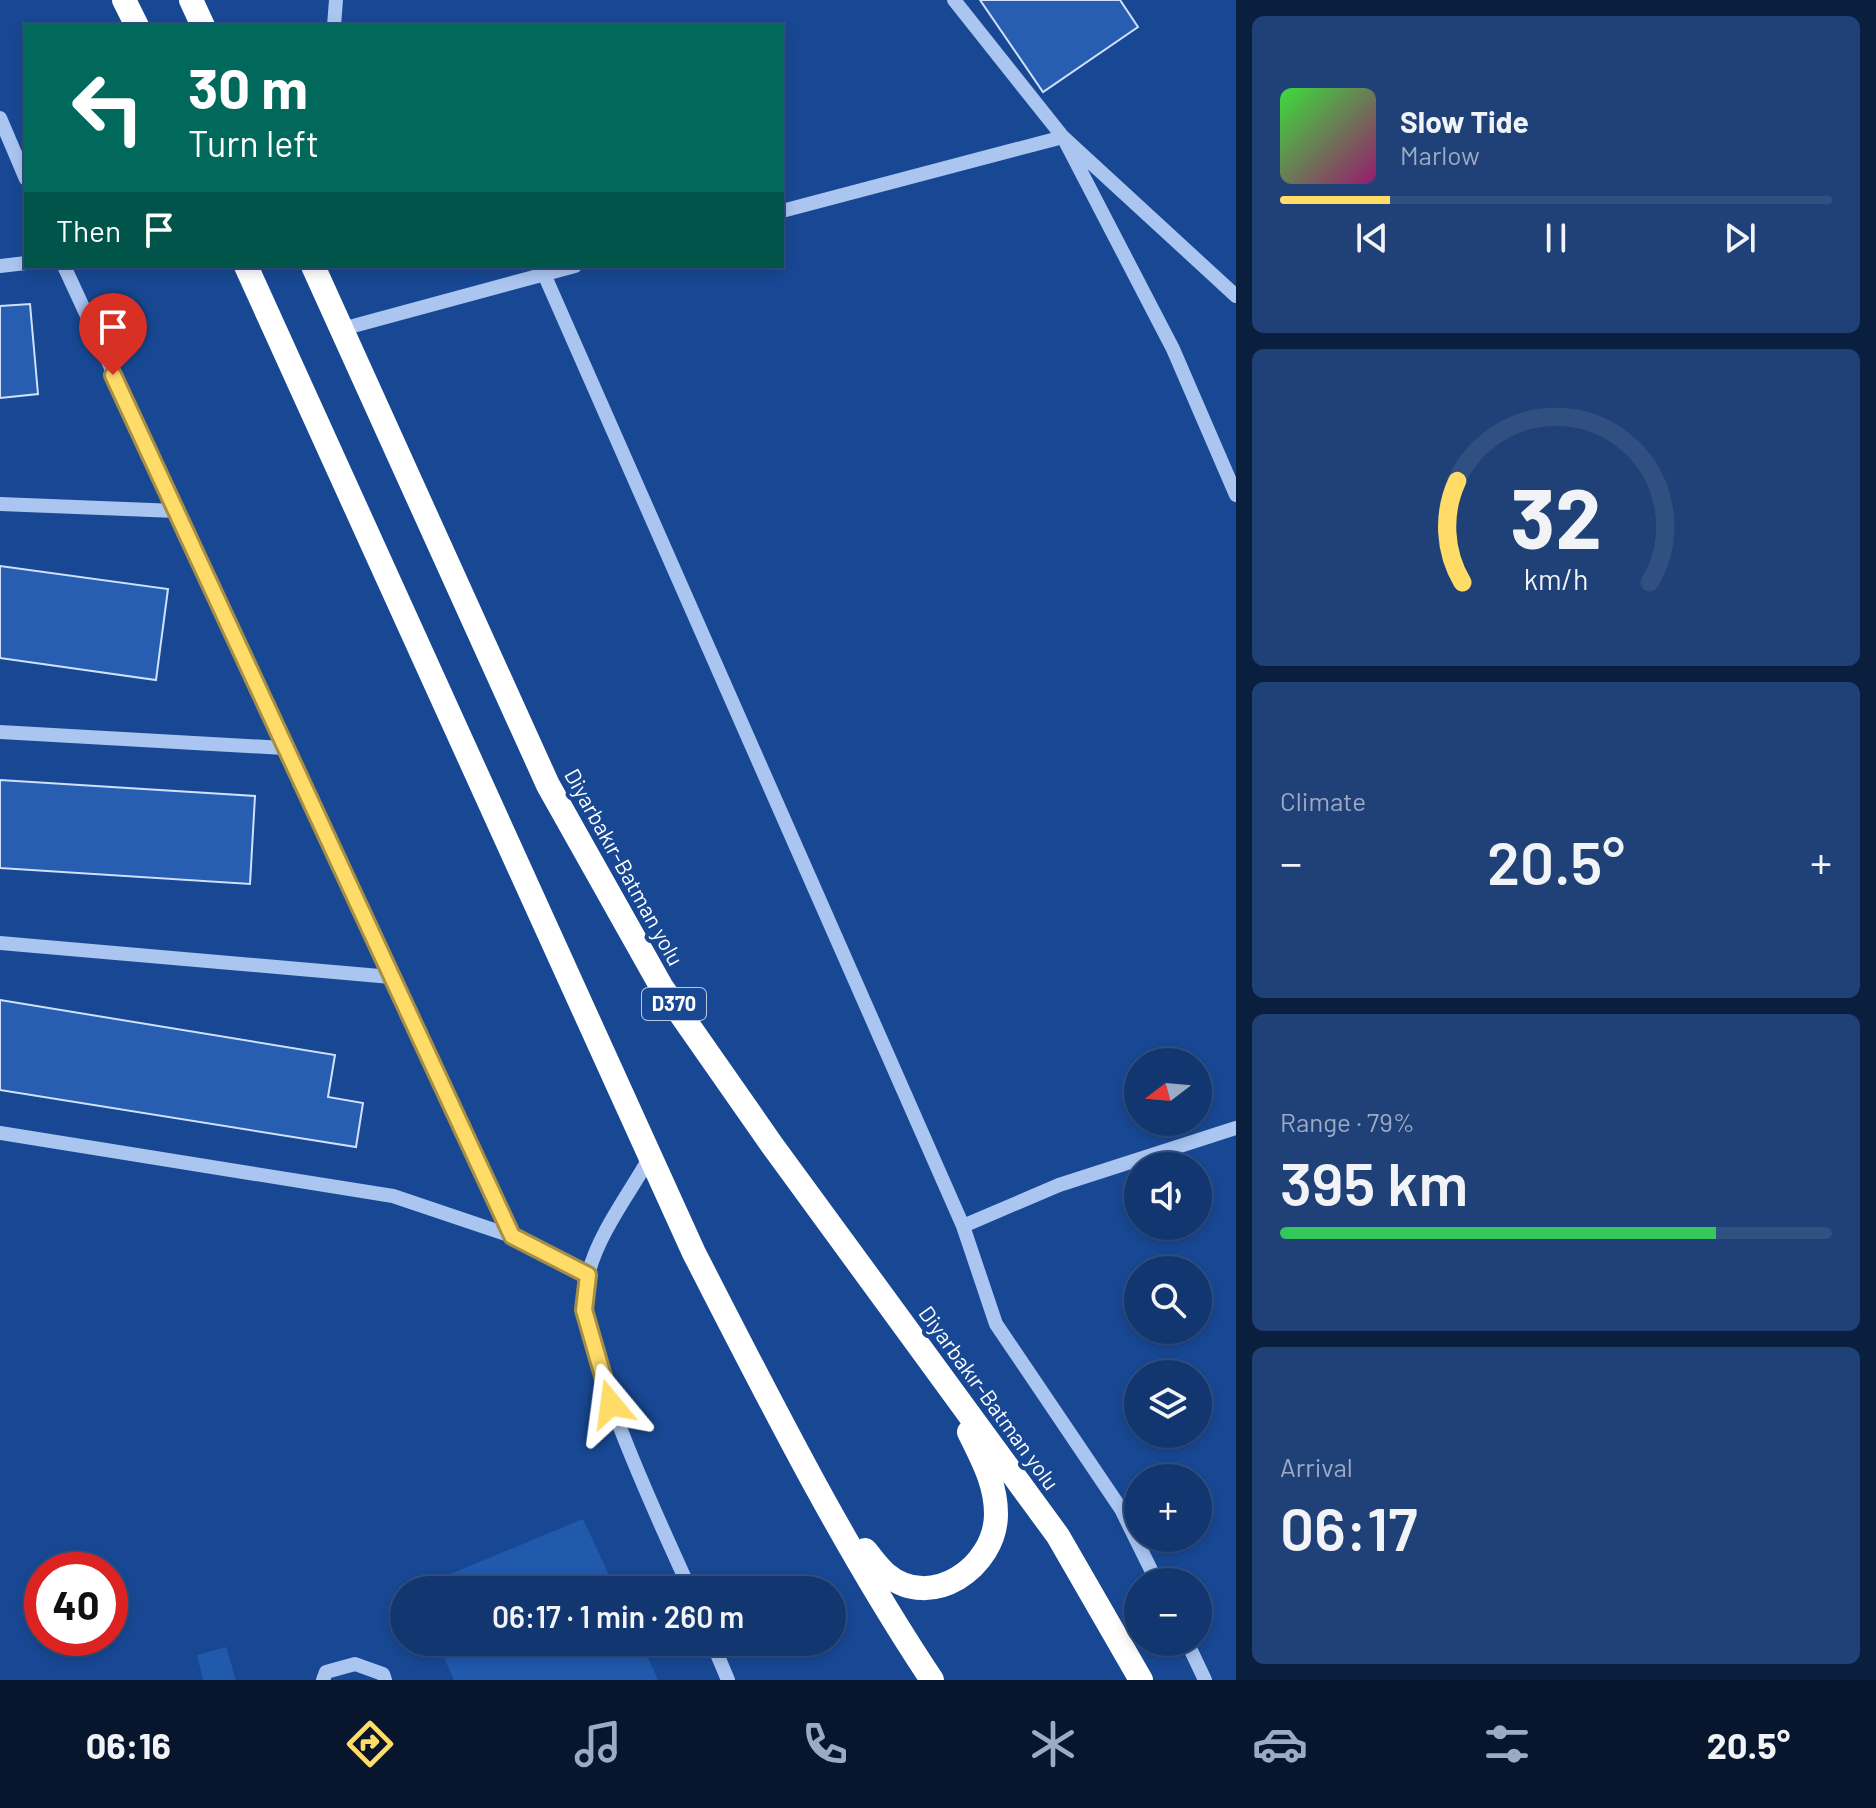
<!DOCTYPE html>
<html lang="en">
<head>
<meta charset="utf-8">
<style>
  :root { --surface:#12366f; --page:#1f4177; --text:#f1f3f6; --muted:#9cabc3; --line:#315082; --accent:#ffdb68 }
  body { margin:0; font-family:Barlow,sans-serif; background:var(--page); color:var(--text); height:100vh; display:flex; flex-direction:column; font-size:30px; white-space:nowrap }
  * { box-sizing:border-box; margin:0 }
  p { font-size:26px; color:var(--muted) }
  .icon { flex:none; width:44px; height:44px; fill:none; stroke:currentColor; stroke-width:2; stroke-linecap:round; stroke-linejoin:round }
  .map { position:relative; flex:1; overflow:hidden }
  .panel { display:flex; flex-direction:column; gap:16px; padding:16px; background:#0a1e3d; width:640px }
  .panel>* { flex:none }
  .hud { position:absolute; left:24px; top:24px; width:760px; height:244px; border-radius:0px; box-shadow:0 4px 12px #0003,0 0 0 2px var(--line); background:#00695c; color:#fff; overflow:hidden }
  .needle { width:52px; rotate:254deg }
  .fabs { position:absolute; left:1124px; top:1048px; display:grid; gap:16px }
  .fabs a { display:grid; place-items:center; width:88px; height:88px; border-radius:50%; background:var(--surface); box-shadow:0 4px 12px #0003,0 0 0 2px var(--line); font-size:40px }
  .speed { position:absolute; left:24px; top:1552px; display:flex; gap:16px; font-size:40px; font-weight:700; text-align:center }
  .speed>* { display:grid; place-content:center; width:104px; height:104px; border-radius:50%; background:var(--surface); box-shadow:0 4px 12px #0003,0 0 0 2px var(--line); line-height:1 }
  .speed .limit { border:12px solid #d22; background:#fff; color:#111 }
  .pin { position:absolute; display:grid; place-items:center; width:68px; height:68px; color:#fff; margin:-82px -34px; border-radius:50% 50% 50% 0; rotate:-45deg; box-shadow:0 0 8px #0007 }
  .pin .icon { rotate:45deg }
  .me { position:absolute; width:88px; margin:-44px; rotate:344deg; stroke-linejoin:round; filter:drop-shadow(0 0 6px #0008) }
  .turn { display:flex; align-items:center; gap:28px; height:168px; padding:0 32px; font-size:36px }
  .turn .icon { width:104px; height:104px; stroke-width:2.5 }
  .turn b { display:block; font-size:56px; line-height:68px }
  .then { display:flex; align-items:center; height:76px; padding:0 32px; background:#0003; gap:16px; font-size:30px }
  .big { font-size:60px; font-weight:600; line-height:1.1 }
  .panel .widget { flex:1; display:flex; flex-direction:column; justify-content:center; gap:12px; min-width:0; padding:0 28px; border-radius:12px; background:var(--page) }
  .panel .dial { align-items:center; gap:0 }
  .dial svg { height:208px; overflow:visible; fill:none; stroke:var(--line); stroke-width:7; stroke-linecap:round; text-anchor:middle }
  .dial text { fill:var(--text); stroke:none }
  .song { display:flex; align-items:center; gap:24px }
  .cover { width:96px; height:96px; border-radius:12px; background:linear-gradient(135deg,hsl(120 70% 55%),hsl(320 70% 35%)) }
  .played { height:8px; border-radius:4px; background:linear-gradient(90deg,var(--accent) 20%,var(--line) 20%) }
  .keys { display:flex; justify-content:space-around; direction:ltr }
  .heat { display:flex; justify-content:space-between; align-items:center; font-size:44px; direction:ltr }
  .charge { height:12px; border-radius:6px; background:linear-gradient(90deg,#34c759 79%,var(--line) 0) }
  .trip { position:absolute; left:390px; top:1576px; width:456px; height:80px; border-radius:40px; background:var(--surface); box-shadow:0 4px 12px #0003,0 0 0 2px var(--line); font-weight:600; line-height:80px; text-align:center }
  .tabs { display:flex; height:128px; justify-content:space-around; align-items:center; background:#07162c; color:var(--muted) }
  .tabs .icon { width:56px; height:56px }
  .tabs .selected { color:var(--accent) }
  .tabs b { font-size:36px; color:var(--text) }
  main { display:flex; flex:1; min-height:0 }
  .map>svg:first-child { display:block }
</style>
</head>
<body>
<main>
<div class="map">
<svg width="1236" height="1680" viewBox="0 0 1236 1680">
  <rect width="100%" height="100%" fill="#184894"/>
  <path fill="#2159ad" d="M 583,1519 L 616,1590 L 412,1590 Z
    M 437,1642 L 641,1642 L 658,1680 L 454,1680 Z
    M 226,1647 L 236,1680 L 203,1680 L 197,1655 Z"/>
  <path fill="#275eb2" stroke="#d0e1fb" stroke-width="2" d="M 980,0 L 1120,0 L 1138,27 L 1043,92 Z
    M 30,304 L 38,394 L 0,398 L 0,306 Z
    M 0,566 L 168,589 L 156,680 L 0,658 Z
    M 0,780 L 255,796 L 250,884 L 0,868 Z
    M 0,1000 L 335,1055 L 328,1097 L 363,1103 L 356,1147 L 0,1090 Z"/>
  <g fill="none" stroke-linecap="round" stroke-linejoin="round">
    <path stroke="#a9c5f0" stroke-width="14" d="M 954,0 L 1063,137 L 1236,296
      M 334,26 L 336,0
      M 0,118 L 26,179
      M 782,211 L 1063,137 L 1173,349 L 1236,495
      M 0,266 L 26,263
      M 64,266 L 512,1236
      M 544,274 L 963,1226 L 996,1324 L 1121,1509 L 1157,1582
      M 342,329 L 575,266
      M 0,504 L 176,511
      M 0,732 L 284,748
      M 0,943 L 391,977
      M 0,1133 L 393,1196 L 512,1236 L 588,1275
      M 650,1157 C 629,1194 598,1234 588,1275 C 571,1341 661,1523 690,1590
      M 963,1226 L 1059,1185 L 1236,1128
      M 712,1642 L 728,1680
      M 1187,1642 L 1205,1680
      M 323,1680 L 326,1672 L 355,1664 L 383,1674 L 385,1680"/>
    <path stroke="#fff" stroke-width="24" d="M 124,0 L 137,26
      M 191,0 L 203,26
      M 246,266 L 694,1253 C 768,1397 842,1545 932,1680
      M 313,266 L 548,785 L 661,986 L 772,1145 L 1058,1536 L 1141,1680
      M 865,1550 C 872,1558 878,1567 886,1574 C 931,1612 996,1567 996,1514 C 996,1483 982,1459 969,1432"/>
  </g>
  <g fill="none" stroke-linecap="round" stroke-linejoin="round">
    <defs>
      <path id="route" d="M 113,375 L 512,1236 L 588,1275 L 584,1310 L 611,1404"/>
    </defs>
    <use href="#route" stroke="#a68e44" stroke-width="20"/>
    <use href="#route" stroke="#ffdb68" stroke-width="14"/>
  </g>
  <g text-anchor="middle" stroke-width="8" stroke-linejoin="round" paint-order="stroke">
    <rect fill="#184894" stroke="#bac8df" stroke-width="2" x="642" y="988" width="64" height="32" rx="6"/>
    <g font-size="20" font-weight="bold" fill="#fff">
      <text x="674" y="1011">D370</text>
    </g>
    <g font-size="22" fill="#fff" stroke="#184894">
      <text transform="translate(624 867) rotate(61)" y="8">Diyarbakır-Batman yolu</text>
      <text transform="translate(989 1398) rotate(54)" y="8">Diyarbakır-Batman yolu</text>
    </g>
  </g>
</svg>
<div class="fabs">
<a><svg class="needle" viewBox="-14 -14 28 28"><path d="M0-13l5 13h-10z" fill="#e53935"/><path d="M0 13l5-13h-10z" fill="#9cabc3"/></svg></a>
<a><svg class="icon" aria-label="sound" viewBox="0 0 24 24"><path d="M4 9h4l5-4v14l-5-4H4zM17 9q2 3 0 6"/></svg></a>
<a><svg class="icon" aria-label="search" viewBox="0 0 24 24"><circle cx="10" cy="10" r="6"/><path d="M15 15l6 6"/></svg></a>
<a><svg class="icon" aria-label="layers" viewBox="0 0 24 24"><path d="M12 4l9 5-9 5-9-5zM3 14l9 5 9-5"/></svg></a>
<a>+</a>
<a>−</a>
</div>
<div class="speed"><div class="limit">40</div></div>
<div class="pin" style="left:113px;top:375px;background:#d93025"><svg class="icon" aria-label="arrive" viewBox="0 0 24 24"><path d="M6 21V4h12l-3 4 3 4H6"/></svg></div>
<svg class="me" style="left:611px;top:1404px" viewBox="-20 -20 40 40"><path d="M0-17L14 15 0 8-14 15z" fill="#ffdb68" stroke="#fff" stroke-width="4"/></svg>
<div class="trip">06:17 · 1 min · 260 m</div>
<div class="hud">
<div class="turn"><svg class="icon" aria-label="left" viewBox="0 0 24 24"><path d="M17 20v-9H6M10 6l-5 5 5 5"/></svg><div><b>30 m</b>Turn left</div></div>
<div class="then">Then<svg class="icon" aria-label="arrive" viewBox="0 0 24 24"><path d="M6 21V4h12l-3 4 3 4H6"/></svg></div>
</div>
</div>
<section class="panel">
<div class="widget">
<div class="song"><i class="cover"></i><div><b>Slow Tide</b><p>Marlow</p></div></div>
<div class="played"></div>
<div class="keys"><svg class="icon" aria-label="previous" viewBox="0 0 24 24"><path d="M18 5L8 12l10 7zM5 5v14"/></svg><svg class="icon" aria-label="pause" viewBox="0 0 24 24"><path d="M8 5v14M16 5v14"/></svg><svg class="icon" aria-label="next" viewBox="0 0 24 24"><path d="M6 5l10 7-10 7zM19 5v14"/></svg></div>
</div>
<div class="widget dial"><svg viewBox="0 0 100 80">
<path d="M14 69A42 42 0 1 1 86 69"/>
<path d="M14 69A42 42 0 0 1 12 30" stroke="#ffdb68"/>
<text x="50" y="56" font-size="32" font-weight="700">32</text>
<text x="50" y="72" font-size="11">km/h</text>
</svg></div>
<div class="widget"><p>Climate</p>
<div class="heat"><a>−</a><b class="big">20.5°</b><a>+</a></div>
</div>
<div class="widget"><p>Range · 79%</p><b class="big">395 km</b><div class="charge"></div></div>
<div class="widget"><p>Arrival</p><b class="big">06:17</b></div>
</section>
</main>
<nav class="tabs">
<b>06:16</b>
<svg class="icon selected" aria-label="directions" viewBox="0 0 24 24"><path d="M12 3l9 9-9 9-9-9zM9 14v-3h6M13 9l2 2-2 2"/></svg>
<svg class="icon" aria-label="music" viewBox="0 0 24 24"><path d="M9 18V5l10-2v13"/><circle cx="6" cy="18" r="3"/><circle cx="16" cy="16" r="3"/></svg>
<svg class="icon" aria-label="phone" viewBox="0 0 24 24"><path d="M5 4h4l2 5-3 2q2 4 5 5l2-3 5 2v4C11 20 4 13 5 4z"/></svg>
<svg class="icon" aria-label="climate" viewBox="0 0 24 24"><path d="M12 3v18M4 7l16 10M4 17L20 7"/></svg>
<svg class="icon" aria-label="car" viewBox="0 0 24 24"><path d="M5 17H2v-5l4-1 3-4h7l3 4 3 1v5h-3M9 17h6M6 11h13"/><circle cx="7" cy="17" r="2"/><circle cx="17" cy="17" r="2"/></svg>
<svg class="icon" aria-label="filters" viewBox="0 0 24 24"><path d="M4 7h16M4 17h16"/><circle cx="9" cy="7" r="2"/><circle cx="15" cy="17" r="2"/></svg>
<b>20.5°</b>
</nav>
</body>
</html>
